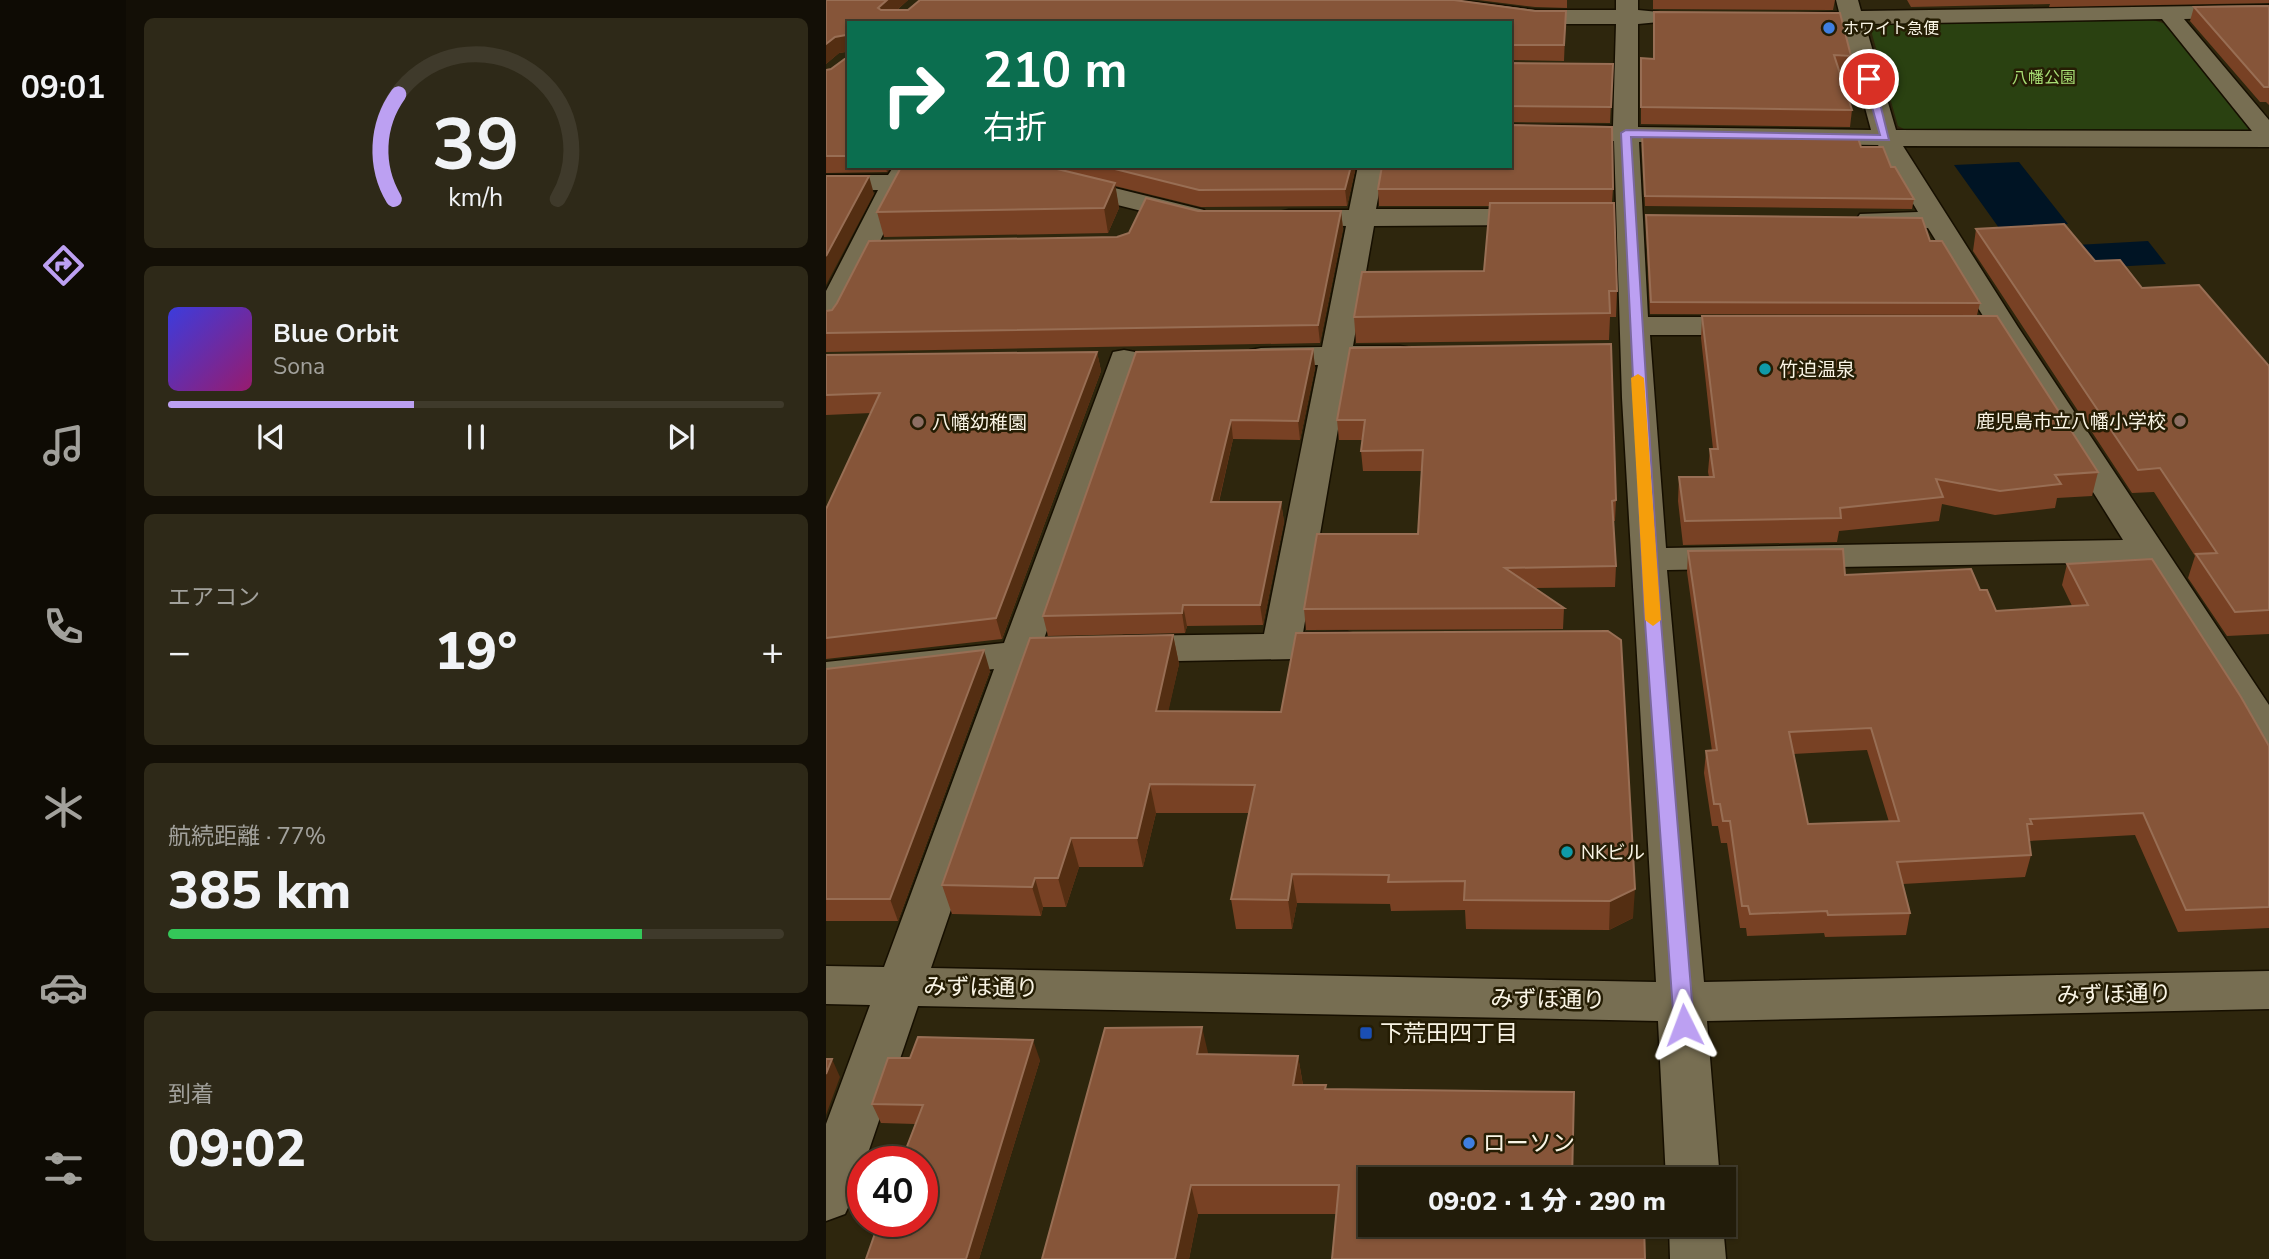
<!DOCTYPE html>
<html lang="ja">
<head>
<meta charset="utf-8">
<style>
  :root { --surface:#221c0a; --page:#2e2918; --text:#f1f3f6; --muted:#a2a19c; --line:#3f3a2b; --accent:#bca0f2 }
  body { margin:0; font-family:"Nunito Sans","Noto Sans JP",sans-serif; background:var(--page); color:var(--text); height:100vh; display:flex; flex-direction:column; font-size:26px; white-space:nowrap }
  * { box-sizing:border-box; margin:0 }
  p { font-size:23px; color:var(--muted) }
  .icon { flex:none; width:38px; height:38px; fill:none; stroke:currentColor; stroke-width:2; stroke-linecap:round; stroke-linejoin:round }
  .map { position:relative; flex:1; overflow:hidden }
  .details { display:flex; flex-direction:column; gap:18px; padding:18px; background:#130f06; width:700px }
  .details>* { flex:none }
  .guide { position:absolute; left:21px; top:21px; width:665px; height:147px; border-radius:0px; box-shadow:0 2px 5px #0004,0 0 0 2px var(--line); background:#0b6e4f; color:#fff; overflow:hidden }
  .speed { position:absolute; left:21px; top:1146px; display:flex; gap:14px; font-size:35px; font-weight:700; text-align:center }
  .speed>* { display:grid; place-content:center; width:91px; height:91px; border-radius:50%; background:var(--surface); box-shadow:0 2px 5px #0004,0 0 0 2px var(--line); line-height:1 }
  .speed .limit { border:10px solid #d22; background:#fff; color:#111 }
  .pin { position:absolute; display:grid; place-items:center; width:60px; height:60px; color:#fff; margin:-30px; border:4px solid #fff; border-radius:50%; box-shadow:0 2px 7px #0007 }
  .me { position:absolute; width:77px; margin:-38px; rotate:357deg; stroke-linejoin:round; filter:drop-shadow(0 0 5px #0008) }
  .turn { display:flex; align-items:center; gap:24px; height:147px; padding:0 21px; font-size:32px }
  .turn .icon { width:91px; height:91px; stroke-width:2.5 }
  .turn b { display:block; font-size:49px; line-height:60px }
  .big { font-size:52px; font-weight:800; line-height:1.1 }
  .details .card { flex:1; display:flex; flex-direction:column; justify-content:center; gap:10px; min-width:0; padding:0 24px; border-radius:10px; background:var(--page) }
  .details .dial { align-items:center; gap:0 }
  .dial svg { height:182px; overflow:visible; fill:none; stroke:var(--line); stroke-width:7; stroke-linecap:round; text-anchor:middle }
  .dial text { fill:var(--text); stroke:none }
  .song { display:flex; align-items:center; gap:21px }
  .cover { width:84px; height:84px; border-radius:10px; background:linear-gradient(135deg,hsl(240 70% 55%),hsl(320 70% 35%)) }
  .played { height:7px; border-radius:4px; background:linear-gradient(90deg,var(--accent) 40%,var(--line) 40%) }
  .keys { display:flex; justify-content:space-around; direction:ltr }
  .heat { display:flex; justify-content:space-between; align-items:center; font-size:38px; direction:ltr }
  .charge { height:10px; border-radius:5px; background:linear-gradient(90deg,#34c759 77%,var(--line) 0) }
  .trip { position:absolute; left:532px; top:1167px; width:378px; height:70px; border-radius:0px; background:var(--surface); box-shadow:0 2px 5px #0004,0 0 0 2px var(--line); font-weight:800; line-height:70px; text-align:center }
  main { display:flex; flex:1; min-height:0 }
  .menu { display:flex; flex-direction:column; width:126px; justify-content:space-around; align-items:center; background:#0e0b04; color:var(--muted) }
  .menu .icon { width:49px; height:49px }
  .menu .current { color:var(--accent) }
  .menu b { font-size:32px; color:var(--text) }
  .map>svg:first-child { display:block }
</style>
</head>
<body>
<main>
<nav class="menu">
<b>09:01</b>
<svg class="icon current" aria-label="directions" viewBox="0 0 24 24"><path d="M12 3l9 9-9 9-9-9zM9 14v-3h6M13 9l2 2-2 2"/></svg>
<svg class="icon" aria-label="music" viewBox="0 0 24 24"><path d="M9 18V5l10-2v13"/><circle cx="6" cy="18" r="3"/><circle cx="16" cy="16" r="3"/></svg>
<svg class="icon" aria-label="phone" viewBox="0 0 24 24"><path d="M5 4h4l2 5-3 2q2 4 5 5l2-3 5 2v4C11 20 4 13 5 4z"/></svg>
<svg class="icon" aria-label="climate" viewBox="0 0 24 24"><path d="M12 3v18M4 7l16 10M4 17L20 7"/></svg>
<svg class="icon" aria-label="car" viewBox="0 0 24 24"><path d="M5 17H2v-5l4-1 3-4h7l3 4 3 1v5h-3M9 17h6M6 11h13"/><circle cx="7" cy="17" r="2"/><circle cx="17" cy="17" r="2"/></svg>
<svg class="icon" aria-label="filters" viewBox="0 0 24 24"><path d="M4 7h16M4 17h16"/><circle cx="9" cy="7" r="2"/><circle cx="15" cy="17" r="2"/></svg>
</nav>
<section class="details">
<div class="card dial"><svg viewBox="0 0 100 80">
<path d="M14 69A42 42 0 1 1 86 69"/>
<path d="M14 69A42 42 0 0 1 16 23" stroke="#bca0f2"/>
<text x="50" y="56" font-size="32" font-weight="700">39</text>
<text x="50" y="72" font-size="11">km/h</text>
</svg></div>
<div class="card">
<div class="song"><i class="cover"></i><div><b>Blue Orbit</b><p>Sona</p></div></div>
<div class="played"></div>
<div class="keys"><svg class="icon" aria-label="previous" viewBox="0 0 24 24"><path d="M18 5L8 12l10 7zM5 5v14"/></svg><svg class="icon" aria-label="pause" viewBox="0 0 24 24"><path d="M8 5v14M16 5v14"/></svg><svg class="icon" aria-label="next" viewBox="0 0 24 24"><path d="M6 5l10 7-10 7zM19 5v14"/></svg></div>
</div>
<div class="card"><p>エアコン</p>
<div class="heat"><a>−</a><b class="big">19°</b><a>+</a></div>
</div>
<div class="card"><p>航続距離 · 77%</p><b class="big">385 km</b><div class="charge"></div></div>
<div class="card"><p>到着</p><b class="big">09:02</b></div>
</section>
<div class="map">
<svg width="1443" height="1259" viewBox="0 0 1443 1259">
  <rect width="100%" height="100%" fill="#2e260d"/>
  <path fill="#2a4111" d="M 1327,20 L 1340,24 L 1423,129 L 1420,132 L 1084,132 L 1072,126 L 1044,27 L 1052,24 Z"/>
  <path fill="#001424" d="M 1193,162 L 1242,224 L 1173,228 L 1128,165 Z
    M 1322,241 L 1340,264 L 1267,268 L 1250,245 Z"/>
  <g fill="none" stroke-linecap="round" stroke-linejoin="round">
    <defs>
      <path id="minor" d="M 572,0 L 631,0 L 709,10 L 790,10 L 790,0 L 812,0 L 812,10 L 833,12 L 836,17 L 833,22 L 812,24 L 812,127 L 1045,130 L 1017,25 L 962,26 L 954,24 L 951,19 L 954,14 L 1013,12 L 1010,0 L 1032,0 L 1035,11 L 1443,5 L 1443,17 L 1358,19 L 1443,120 L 1443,147 L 1077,146 L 1192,327 L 1443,705 L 1443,751 L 1428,747 L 1311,562 L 841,570 L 878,982 L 1443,971 L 1443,1009 L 881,1021 L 894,1180 L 840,1180 L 832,1021 L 92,1006 L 27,1197 L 19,1214 L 0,1221 L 0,1124 L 44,1005 L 0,1004 L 0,966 L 58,967 L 168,669 L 0,688 L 0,662 L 178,643 L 287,352 L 298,350 L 309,352 L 314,359 L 218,639 L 231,642 L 237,651 L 231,660 L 209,665 L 105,968 L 830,982 L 796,398 L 788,141 L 684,139 L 684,125 L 787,126 L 790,24 L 709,24 L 583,6 L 575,5 ZM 1336,19 L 1426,131 L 1070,130 L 1039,24 ZM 813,142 L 1052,145 L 1092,212 L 1034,214 L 1030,220 L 1034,226 L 1102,228 L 1297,540 L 840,548 L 824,335 L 927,335 L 938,332 L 942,326 L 938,320 L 927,317 L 822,317 Z
        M 68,166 L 88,166 L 91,171 L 89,174 L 129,176 L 133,182 L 129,188 L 79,190 L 15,320 L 11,326 L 0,329 L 0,291 L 52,190 L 0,191 L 0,175 L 62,175 Z
        M 532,166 L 558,166 L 550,209 L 714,209 L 724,211 L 728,217 L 724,223 L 714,225 L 548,226 L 527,346 L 574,346 L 585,348 L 590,355 L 585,362 L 574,364 L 523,365 L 477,633 L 521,632 L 535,636 L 540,645 L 535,654 L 521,658 L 298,662 L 284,658 L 278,649 L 284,640 L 298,636 L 438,634 L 492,365 L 435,366 L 424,364 L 419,357 L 424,350 L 435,348 L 496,347 L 520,226 L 453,224 L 449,218 L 453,212 L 463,210 L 523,210 Z
        M 240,176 L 378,210 L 382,216 L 378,222 L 368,224 L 231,190 L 227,184 L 231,178 Z
        M 843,1225 L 897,1225 L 900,1259 L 844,1259 Z"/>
    </defs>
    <use href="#minor" stroke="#160f00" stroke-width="3"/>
    <use href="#minor" fill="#776e52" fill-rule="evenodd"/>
  </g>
  <path fill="#784124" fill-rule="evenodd" d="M 0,0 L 82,0 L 71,10 L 82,10 L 94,0 L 628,0 L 709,11 L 740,11 L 738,61 L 684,60 L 684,23 L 23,23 L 23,166 L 66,166 L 61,172 L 0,173 L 0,70 L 5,69 L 20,58 L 20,52 L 13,53 L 0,64 Z
    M 652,0 L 741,0 L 741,8 L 709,7 Z
    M 827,0 L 1009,0 L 1007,10 L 827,9 Z
    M 1081,0 L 1443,0 L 1443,3 L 1223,7 L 1224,4 L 1085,7 Z
    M 1443,6 L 1443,105 L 1440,102 L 1434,102 L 1364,21 L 1368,7 Z
    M 828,12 L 1025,56 L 1023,72 L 1013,72 L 1026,110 L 1024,127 L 815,124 L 815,58 L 827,58 Z
    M 684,63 L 787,64 L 784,123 L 684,122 Z
    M 816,135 L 1035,147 L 1065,167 L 1088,199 L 1086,209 L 819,206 Z
    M 92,166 L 530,166 L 521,206 L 375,207 L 289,186 L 293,208 L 282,233 L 58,237 L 51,212 L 93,169 Z
    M 552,189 L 787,189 L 786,203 L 791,291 L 790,317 L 784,317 L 783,340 L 530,343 L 528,317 L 658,271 L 664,206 L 553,206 Z
    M 372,211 L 515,211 L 517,229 L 494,343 L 0,352 L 0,311 L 291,237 Z
    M 820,215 L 1154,303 L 1151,315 L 824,314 L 820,228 Z
    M 1150,229 L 1269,261 L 1316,288 L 1443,366 L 1443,634 L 1401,636 L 1362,578 L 1369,556 L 1328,492 L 1306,493 L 1147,251 Z
    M 876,316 L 1272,472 L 1266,496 L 1231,498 L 1229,508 L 1169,515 L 1116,504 L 1113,521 L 1013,531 L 1011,542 L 857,545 L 852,501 L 853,477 L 883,477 L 882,472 L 884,449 L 887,449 L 875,338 Z
    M 524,348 L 790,500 L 789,521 L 787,521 L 790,566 L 789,587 L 709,588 L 738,608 L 737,629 L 480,630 L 478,609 L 592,534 L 596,471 L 537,471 L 535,451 L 537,440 L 513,440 L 511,420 Z
    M 487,349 L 489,368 L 474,440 L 407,439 L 393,502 L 455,502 L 458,522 L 437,625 L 361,626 L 359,633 L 222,636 L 217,616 L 310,352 Z
    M 271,352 L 275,371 L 176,639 L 0,659 L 0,509 L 45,413 L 0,415 L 0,355 Z
    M 862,551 L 1019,575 L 1154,590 L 1170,611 L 1246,606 L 1236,585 L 1241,564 L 1443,746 L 1443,928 L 1352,932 L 1309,835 L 1203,841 L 1205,855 L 1199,877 L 1077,884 L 1084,913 L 1080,935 L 999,937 L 998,933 L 921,936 L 920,928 L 914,928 L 901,843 L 895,843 L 892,826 L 886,826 L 878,773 L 880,751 L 886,751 L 861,572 ZM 1041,750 L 1063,822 L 982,824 L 967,754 Z
    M 470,633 L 807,918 L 783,930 L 640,929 L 639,910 L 565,911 L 564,904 L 471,903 L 466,929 L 410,929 L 405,899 L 423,813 L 330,813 L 317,867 L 253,867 L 240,907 L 217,907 L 215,916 L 126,914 L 116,885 L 347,635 L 353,664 L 342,711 L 455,712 Z
    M 0,669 L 164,671 L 72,921 L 0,921 Z
    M 382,1055 L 472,1056 L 477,1085 L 500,1089 L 748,1092 L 511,1214 L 372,1214 L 363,1259 L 216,1259 Z
    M 214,1060 L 153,1259 L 40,1259 L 89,1124 L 55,1123 L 46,1104 Z"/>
  <path fill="#542e12" d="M 61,0 L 82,0 L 56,23 L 52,8 Z
    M 20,35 L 23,51 L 13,53 L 0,64 L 0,44 L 9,37 Z
    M 59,166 L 66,166 L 61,172 Z
    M 525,166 L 530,166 L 521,206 L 519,189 Z
    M 43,176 L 48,194 L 0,285 L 0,256 Z
    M 289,183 L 293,208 L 282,233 L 278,208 Z
    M 515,211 L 517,229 L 494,343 L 492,325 Z
    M 487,349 L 489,368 L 474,440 L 472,421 Z
    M 271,352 L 275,371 L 176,639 L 170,618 Z
    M 405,420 L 407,439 L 388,522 L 385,502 Z
    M 455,502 L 458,522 L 437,625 L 434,605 Z
    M 357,605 L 361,626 L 359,633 L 356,613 Z
    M 347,635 L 353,664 L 336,740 L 330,711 Z
    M 158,650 L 164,671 L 72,921 L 64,899 Z
    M 324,784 L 330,813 L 317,867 L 311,838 Z
    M 245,838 L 253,867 L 240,907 L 232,878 Z
    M 466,874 L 471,903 L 466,929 L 462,900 Z
    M 209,878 L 217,907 L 215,916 L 206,887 Z
    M 809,889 L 807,918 L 783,930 L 784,901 Z
    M 376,1027 L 383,1057 L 371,1054 Z
    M 207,1040 L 214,1060 L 153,1259 L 140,1259 Z
    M 472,1056 L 477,1086 L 467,1085 Z
    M 6,1059 L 14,1077 L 0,1115 L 0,1074 Z
    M 365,1185 L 372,1214 L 363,1259 L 349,1259 Z"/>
  <path fill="#865539" stroke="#986e54" stroke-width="2" fill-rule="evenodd" d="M 0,0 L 61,0 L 52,8 L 55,10 L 82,10 L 94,0 L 628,0 L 709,11 L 740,11 L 738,45 L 684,45 L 684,23 L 23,23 L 23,156 L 0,156 L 0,70 L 5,69 L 20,58 L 20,35 L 9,37 L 0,44 Z
    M 1443,6 L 1443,87 L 1438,87 L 1368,7 Z
    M 828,12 L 1014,13 L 1025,56 L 1008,55 L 1026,110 L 815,107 L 815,58 L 828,59 Z
    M 684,63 L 787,64 L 785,107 L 684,106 Z
    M 684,125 L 786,127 L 787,189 L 552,189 L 556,166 L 684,166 Z
    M 816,135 L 1032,138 L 1035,147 L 1057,147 L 1065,167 L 1069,167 L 1088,199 L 819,196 Z
    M 277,166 L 525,166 L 519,189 L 373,190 Z
    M 227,168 L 289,183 L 278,208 L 51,212 L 74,169 Z
    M 0,176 L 43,176 L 0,256 Z
    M 320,198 L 372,211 L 515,211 L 492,325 L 0,333 L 0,311 L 6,310 L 11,303 L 43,241 L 291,237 L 303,233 Z
    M 664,203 L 788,203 L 791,291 L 783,291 L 784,313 L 528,317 L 536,272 L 658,271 Z
    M 820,215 L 1096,218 L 1104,241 L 1116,241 L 1154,303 L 825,302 Z
    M 1238,224 L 1269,261 L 1294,260 L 1316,288 L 1373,285 L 1443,366 L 1443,610 L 1409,612 L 1370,554 L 1391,553 L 1334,468 L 1312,470 L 1150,229 Z
    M 876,316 L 1171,316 L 1272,472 L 1229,475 L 1235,484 L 1174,491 L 1110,479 L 1117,497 L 1014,508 L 1015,518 L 859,521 L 853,477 L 888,477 L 884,449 L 892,449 Z
    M 785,344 L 790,500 L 786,501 L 790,566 L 679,568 L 738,608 L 478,609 L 491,534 L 592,534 L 597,450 L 535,451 L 539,420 L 511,420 L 524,348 Z
    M 487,349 L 472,421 L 405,420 L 385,502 L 455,502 L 434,605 L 357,605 L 356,613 L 217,616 L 310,352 Z
    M 271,352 L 170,618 L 0,638 L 0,509 L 54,393 L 0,395 L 0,355 Z
    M 1017,549 L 1019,575 L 1145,569 L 1154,590 L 1161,590 L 1170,611 L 1262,605 L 1241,564 L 1326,559 L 1415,697 L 1443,746 L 1443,907 L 1360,910 L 1317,813 L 1204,819 L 1206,824 L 1201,824 L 1205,855 L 1071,862 L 1084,913 L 1002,915 L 1001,911 L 924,914 L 922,906 L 916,906 L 904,821 L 897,821 L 894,804 L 888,804 L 880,751 L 891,750 L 862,551 ZM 1045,728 L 1073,821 L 982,824 L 963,732 Z
    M 782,631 L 795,640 L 809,889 L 784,901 L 638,900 L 639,881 L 562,882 L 563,875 L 466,874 L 462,900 L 405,899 L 429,785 L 324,784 L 311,838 L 245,838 L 232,878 L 209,878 L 206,887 L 116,885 L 204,638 L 347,635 L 330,711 L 455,712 L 470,633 Z
    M 158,650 L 64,899 L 0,899 L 0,669 Z
    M 376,1027 L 371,1054 L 472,1056 L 467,1085 L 500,1085 L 499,1089 L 748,1092 L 746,1180 L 544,1180 L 544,1225 L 818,1225 L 819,1259 L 506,1259 L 513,1185 L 365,1185 L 349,1259 L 216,1259 L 279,1028 Z
    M 92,1037 L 207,1040 L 140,1259 L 40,1259 L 53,1222 L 96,1222 L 96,1162 L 75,1162 L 97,1105 L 46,1104 L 62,1058 L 84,1058 Z
    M 0,1059 L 6,1059 L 0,1074 Z"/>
  <path fill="#bca0f2" stroke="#7a689d" stroke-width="2" d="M 1043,76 L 1048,79 L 1063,140 L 805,137 L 835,622 L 868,1025 L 865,1031 L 858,1033 L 851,1031 L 848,1025 L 819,622 L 795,133 L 800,130 L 1054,135 L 1038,79 Z"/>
  <path fill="#f59e0b" d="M 812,374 L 818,378 L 835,620 L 827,626 L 819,620 L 805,378 Z"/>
  <g fill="#3f7fe0" stroke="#251d04" stroke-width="2.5">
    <circle cx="1003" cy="28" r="7"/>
    <circle cx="643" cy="1143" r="7"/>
  </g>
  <g fill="#0f9aa8" stroke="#251d04" stroke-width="2.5">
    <circle cx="939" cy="369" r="7"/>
    <circle cx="741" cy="852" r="7"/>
  </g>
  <g fill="#8d6e63" stroke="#251d04" stroke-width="2.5">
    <circle cx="1354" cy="421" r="7"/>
    <circle cx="92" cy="422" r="7"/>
  </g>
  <rect fill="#1a4fb4" stroke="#251d04" stroke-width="2.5" x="533" y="1026" width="14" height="14" rx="3.5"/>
  <g text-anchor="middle" stroke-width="5" stroke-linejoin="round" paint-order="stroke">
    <g font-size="16" fill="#f9f4e5" stroke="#251d04" text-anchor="start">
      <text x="1017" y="34">ホワイト急便</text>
    </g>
    <g font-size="16" fill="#a7dd74" stroke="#251d04">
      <text x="1218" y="83">八幡公園</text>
    </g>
    <g font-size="19" fill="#f9f4e5" stroke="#251d04" text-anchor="start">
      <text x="953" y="376">竹迫温泉</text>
      <text x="1340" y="428" text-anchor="end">鹿児島市立八幡小学校</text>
      <text x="106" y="429">八幡幼稚園</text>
      <text x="755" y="859">NKビル</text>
    </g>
    <g font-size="23" fill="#f9f4e5" stroke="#251d04">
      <text transform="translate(155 987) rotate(1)" y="8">みずほ通り</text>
      <text transform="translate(1288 994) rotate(-1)" y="8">みずほ通り</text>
      <text transform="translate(722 999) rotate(1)" y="8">みずほ通り</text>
    </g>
    <g font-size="23" fill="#f9f4e5" stroke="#251d04" text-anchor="start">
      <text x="554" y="1041">下荒田四丁目</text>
      <text x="657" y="1151">ローソン</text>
    </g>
  </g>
</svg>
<div class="speed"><div class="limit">40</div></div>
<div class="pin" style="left:1043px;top:79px;background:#d93025"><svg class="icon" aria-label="arrive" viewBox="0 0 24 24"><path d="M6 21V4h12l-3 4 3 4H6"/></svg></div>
<svg class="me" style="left:858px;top:1025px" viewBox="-20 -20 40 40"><path d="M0-17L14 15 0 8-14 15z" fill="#bca0f2" stroke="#fff" stroke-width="4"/></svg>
<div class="trip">09:02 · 1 分 · 290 m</div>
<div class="guide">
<div class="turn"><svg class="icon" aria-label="right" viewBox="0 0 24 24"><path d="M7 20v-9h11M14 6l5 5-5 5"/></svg><div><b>210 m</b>右折</div></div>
</div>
</div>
</main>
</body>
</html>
